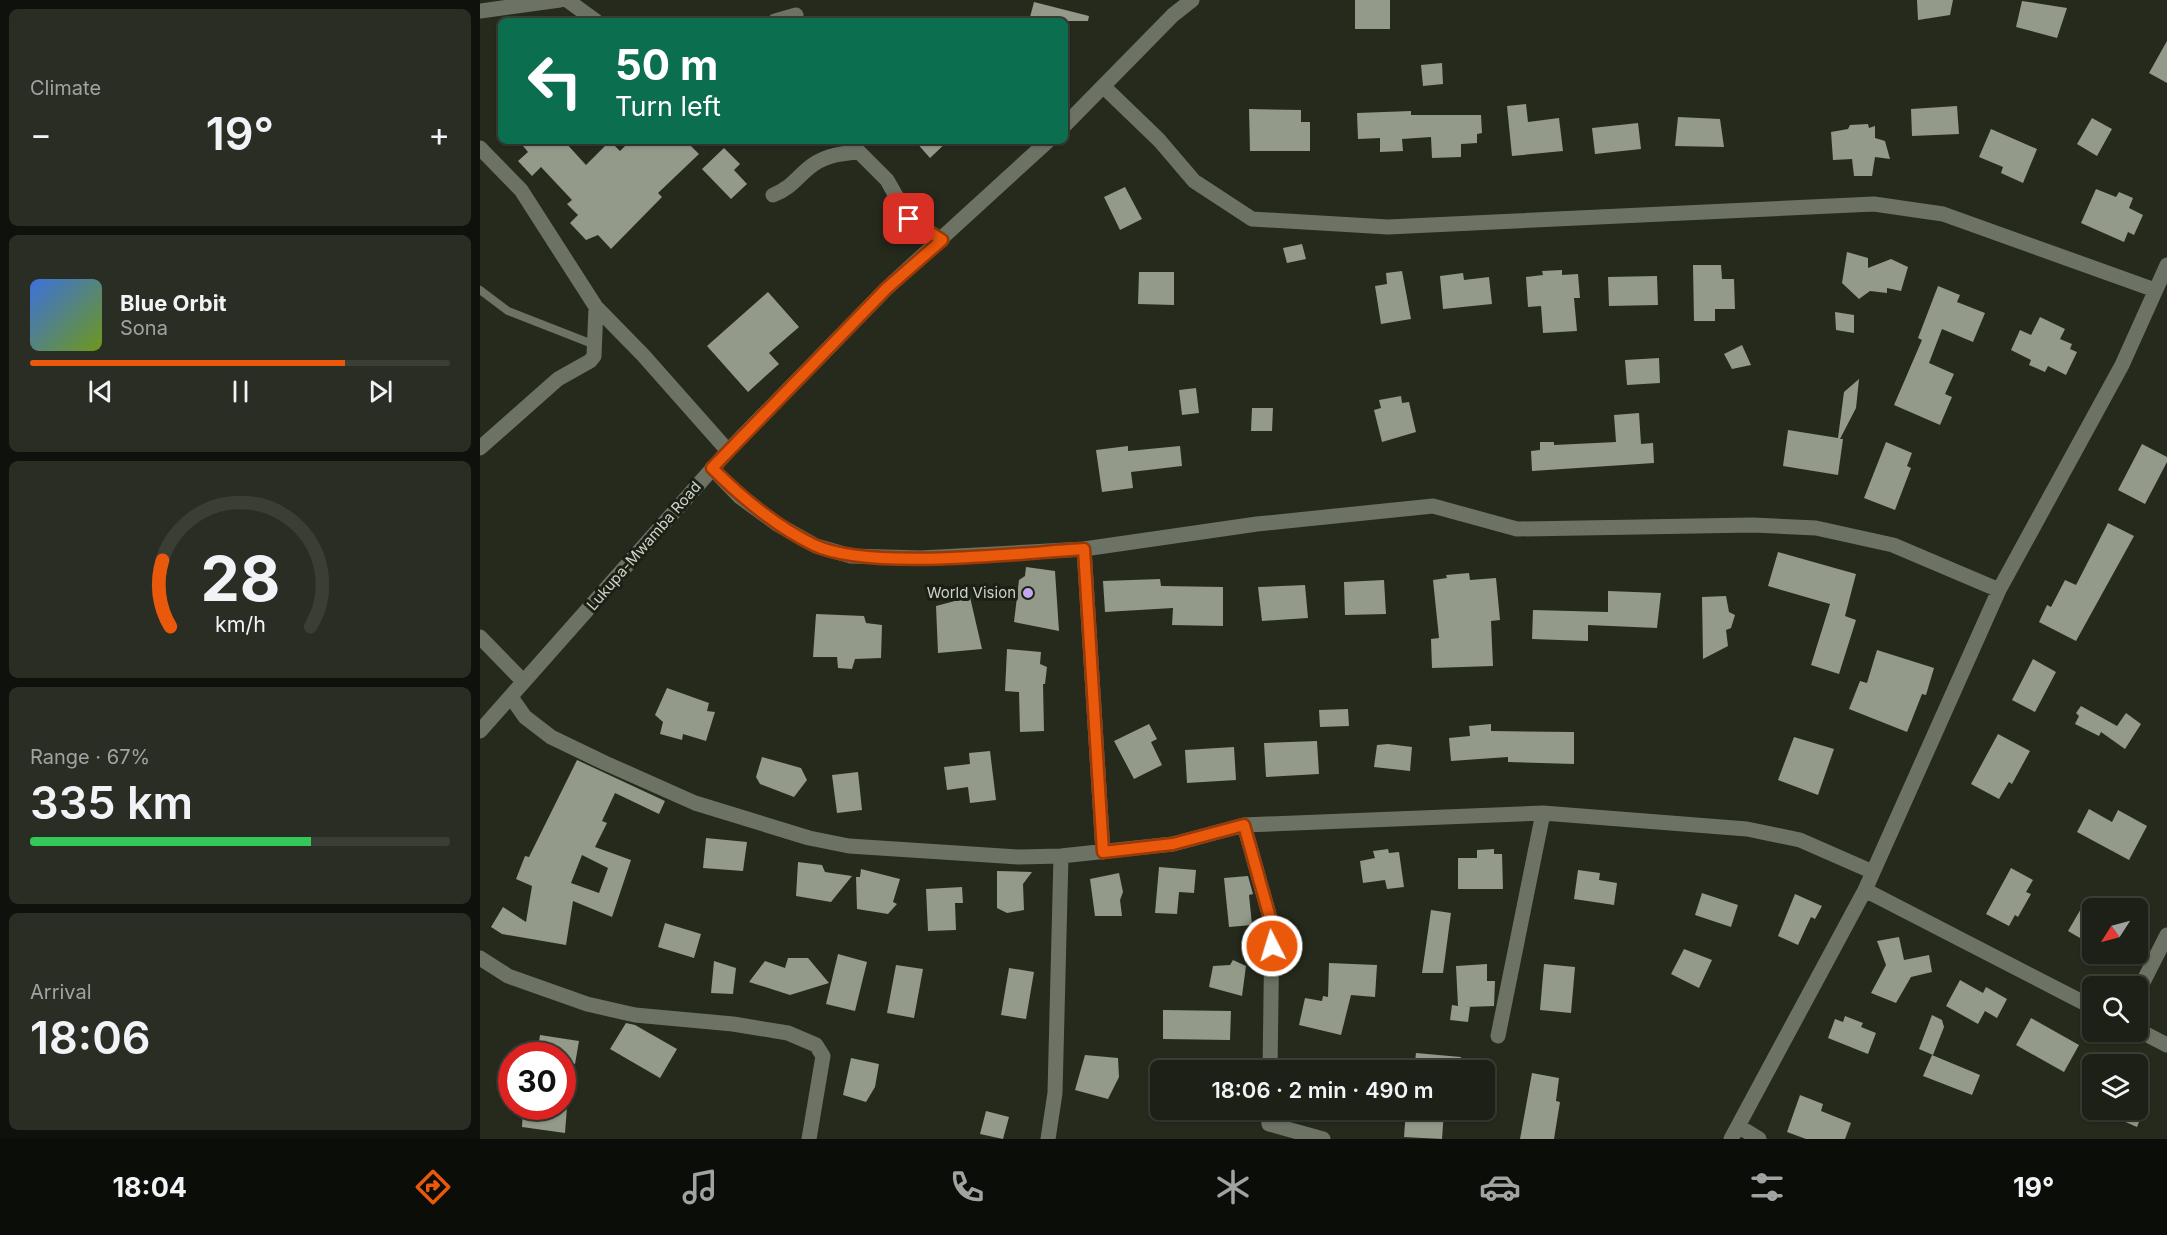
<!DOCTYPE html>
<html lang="en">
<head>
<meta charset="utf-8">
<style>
  :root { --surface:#1c2016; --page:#292d23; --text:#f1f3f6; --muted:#a0a3a1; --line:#3a3e35; --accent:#ea580c }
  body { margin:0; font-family:Inter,sans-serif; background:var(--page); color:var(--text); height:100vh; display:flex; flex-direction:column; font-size:22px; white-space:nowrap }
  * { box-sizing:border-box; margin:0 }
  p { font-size:20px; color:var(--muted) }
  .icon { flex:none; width:33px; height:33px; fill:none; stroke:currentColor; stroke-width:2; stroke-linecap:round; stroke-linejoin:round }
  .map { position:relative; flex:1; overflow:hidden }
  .side { display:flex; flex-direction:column; gap:9px; padding:9px; background:#0f120c; width:480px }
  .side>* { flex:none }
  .guide { position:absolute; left:18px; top:18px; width:570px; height:126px; border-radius:9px; box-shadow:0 2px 4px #0004,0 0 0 2px var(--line); background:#0b6e4f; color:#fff; overflow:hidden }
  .needle { width:39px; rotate:234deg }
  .fabs { position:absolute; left:1602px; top:898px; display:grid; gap:12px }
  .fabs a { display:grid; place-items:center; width:66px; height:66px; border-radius:9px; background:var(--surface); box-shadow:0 2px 4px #0004,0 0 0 2px var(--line); font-size:30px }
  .speed { position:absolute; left:18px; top:1042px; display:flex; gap:12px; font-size:30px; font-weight:700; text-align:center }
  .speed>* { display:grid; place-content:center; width:78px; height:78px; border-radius:50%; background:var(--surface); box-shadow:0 2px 4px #0004,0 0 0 2px var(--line); line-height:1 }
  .speed .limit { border:9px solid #d22; background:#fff; color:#111 }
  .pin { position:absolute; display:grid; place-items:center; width:51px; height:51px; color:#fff; margin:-26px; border-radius:12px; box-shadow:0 3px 9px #0006 }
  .me { position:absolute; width:66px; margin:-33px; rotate:355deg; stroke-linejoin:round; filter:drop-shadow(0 0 4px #0008) }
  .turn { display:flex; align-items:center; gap:21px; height:126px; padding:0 18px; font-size:27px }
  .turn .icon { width:78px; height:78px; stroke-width:2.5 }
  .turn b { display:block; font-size:42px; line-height:51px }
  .big { font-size:45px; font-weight:600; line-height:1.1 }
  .side .tile { flex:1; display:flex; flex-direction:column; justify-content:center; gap:9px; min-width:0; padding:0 21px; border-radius:9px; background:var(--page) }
  .side .dial { align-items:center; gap:0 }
  .dial svg { height:156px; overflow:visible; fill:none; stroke:var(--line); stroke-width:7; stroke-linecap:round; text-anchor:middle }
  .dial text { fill:var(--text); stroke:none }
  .song { display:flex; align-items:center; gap:18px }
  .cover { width:72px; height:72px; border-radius:9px; background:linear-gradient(135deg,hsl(220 70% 55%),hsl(80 70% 35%)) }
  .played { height:6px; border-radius:3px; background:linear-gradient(90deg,var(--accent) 75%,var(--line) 75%) }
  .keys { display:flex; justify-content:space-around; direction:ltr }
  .heat { display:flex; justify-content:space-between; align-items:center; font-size:33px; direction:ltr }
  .charge { height:9px; border-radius:4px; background:linear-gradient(90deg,#34c759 67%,var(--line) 0) }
  .trip { position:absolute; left:670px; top:1060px; width:345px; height:60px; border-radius:9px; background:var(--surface); box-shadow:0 2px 4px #0004,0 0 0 2px var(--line); font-weight:600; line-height:60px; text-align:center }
  .tab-bar { display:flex; height:96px; justify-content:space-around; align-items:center; background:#0b0d09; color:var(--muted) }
  .tab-bar .icon { width:42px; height:42px }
  .tab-bar .selected { color:var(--accent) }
  .tab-bar b { font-size:27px; color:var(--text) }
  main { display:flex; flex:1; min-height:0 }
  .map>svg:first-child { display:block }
</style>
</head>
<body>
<main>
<section class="side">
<div class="tile"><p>Climate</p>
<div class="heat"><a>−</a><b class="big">19°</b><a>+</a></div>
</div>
<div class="tile">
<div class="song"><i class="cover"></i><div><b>Blue Orbit</b><p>Sona</p></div></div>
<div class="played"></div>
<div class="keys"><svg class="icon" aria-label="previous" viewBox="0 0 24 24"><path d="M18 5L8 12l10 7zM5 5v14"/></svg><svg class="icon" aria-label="pause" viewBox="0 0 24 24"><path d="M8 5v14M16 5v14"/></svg><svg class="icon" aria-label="next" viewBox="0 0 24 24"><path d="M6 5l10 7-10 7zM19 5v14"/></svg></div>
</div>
<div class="tile dial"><svg viewBox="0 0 100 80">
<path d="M14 69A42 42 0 1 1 86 69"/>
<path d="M14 69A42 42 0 0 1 10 35" stroke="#ea580c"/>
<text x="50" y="56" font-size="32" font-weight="700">28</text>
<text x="50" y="72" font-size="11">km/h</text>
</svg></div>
<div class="tile"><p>Range · 67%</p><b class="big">335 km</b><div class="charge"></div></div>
<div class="tile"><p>Arrival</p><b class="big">18:06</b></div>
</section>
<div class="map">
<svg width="1687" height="1139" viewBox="0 0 1687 1139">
  <rect width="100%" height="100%" fill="#252a1d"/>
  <path fill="#939a8a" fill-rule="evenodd" d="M 875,0 L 910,0 L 910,29 L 875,29 Z
    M 1437,0 L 1473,0 L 1470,15 L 1438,20 Z
    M 1542,1 L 1587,8 L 1577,38 L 1536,27 Z
    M 554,2 L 609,16 L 608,21 L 549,21 Z
    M 1687,41 L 1687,83 L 1669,73 Z
    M 962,63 L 963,84 L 943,86 L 941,65 Z
    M 1046,104 L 1048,122 L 1079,118 L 1083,151 L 1032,156 L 1027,106 Z
    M 1477,106 L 1479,134 L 1432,136 L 1431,109 Z
    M 769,109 L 821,110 L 821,122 L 830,122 L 830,151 L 770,151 Z
    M 931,111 L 931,115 L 1001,115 L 1002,133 L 997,134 L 997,143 L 981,144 L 981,157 L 952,158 L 951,137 L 922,139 L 923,151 L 900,152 L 900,138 L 878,139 L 877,113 Z
    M 1198,117 L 1240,119 L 1244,147 L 1195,146 Z
    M 1612,118 L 1632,129 L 1617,156 L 1597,144 Z
    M 1158,123 L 1161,149 L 1115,154 L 1112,128 Z
    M 1388,124 L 1389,128 L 1395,126 L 1395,138 L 1405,141 L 1410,159 L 1395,157 L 1392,176 L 1374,176 L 1372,159 L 1353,160 L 1351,132 L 1368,129 L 1370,125 Z
    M 1511,129 L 1557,149 L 1543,183 L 1521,173 L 1523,167 L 1499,157 Z
    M 39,141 L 84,141 L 106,165 L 130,141 L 140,151 L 150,141 L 196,141 L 200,144 L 207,142 L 219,154 L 178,193 L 182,197 L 131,249 L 118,235 L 106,240 L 90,223 L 98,215 L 87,204 L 92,200 L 61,167 L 52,176 L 38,161 L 48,152 Z
    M 435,141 L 468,141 L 450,158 Z
    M 244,148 L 260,164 L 254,170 L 267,184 L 251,199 L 222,169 Z
    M 645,187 L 662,219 L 640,230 L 624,197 Z
    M 1616,189 L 1636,197 L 1639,192 L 1653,198 L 1649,208 L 1663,215 L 1654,235 L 1648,232 L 1644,242 L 1601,223 Z
    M 822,244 L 826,259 L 807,263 L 803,248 Z
    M 1367,252 L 1388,258 L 1388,268 L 1411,259 L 1428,267 L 1421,291 L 1407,288 L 1407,293 L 1390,291 L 1379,299 L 1362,283 Z
    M 1213,265 L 1241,265 L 1242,279 L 1254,279 L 1255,309 L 1235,309 L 1235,321 L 1214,321 Z
    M 1082,270 L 1082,275 L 1098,274 L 1100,298 L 1094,298 L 1097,331 L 1063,333 L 1061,306 L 1048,307 L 1046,277 L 1063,275 L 1062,271 Z
    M 922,271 L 931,319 L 901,324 L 895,286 L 907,284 L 906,273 Z
    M 659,272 L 694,272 L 694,305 L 658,304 Z
    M 983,273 L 984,280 L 1009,277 L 1012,304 L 963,309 L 960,276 Z
    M 1177,276 L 1178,305 L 1129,306 L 1128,277 Z
    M 1458,286 L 1480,295 L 1477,302 L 1505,313 L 1493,342 L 1462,329 L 1449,363 L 1474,374 L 1465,394 L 1472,397 L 1460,425 L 1414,405 L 1442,340 L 1438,338 Z
    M 288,292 L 319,327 L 289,353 L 299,364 L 268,392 L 227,346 Z
    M 1355,312 L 1374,315 L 1374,333 L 1356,330 Z
    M 1560,317 L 1585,329 L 1580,339 L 1592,344 L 1590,349 L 1597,352 L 1586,375 L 1568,366 L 1565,372 L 1549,365 L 1551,360 L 1531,350 L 1540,330 L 1551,335 Z
    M 1262,345 L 1271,365 L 1252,369 L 1244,354 Z
    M 1179,358 L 1180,383 L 1147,385 L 1145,360 Z
    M 1379,379 L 1376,408 L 1360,439 L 1363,439 L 1358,475 L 1303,466 L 1308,430 L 1358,438 L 1364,392 Z
    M 716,388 L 719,413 L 702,415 L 699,390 Z
    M 921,396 L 922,403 L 929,402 L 936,432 L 902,442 L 894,410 L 901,408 L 899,400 Z
    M 772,408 L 793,408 L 792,431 L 771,431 Z
    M 1159,413 L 1161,444 L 1173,443 L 1174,463 L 1052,471 L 1051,451 L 1060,450 L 1060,442 L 1074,442 L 1074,445 L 1136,442 L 1134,415 Z
    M 1406,442 L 1432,453 L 1427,466 L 1431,468 L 1415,510 L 1384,498 Z
    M 1662,444 L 1687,457 L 1687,462 L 1665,504 L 1638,490 Z
    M 648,446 L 648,451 L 700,446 L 702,466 L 651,472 L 653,488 L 622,492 L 616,450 Z
    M 1628,523 L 1654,536 L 1596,641 L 1559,622 L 1567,605 L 1571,607 L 1585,580 L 1596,585 Z
    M 1298,552 L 1376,574 L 1365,616 L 1376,620 L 1359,674 L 1331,665 L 1350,604 L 1288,586 Z
    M 546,567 L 575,571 L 579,631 L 534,622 L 539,580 L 545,576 Z
    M 989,573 L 990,580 L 1016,578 L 1020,620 L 1011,621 L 1013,666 L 952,668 L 951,639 L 959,638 L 953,580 L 967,578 L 966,575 Z
    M 680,579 L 681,586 L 743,587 L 743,626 L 692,625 L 693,608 L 625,612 L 623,581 Z
    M 904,580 L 906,614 L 865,615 L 864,582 Z
    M 825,585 L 828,618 L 782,621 L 778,587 Z
    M 1128,591 L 1181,593 L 1177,628 L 1108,625 L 1108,641 L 1052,639 L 1053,610 L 1128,612 Z
    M 1246,596 L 1249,612 L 1255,615 L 1251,628 L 1246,630 L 1248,646 L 1223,659 L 1222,597 Z
    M 490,597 L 502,649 L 458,653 L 456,606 Z
    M 336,614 L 384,616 L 386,623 L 402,625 L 401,658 L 375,659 L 372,669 L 358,668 L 357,657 L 333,657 Z
    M 527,649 L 561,652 L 560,664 L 567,667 L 565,684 L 563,684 L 564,731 L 540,732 L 539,692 L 525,691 Z
    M 1397,650 L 1454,668 L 1446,695 L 1442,694 L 1427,732 L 1369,709 L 1380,681 L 1387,683 Z
    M 1553,659 L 1576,672 L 1555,712 L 1532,700 Z
    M 187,688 L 229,703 L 227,711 L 235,712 L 226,741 L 203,734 L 202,740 L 180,734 L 183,722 L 175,715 Z
    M 1601,706 L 1637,726 L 1646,713 L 1661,724 L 1645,749 L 1621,732 L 1619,736 L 1595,724 L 1599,716 L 1596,713 Z
    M 868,709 L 869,726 L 840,727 L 839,710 Z
    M 669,724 L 677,739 L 671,742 L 682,765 L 654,779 L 634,741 Z
    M 1011,724 L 1011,731 L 1094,732 L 1094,764 L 1028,762 L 1028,757 L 971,761 L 969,738 L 990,736 L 989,726 Z
    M 1518,734 L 1550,751 L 1532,784 L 1529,782 L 1519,799 L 1491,784 Z
    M 1314,737 L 1354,749 L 1338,795 L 1298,780 Z
    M 837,741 L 839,774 L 786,777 L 784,743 Z
    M 908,744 L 932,747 L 930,771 L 894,767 L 897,745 Z
    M 754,747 L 756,780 L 707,783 L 705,750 Z
    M 510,751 L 516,800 L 490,803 L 488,787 L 467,790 L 464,767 L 490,764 L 489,753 Z
    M 282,757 L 321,768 L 327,780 L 314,797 L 280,784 L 276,777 Z
    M 97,760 L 185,801 L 179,814 L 135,793 L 122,821 L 127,823 L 115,847 L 151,860 L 132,917 L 93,901 L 86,945 L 22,934 L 11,927 L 23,907 L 46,922 L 52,886 L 36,879 L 45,856 L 49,857 ZM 102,855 L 128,868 L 119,893 L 91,883 Z
    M 378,772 L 382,810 L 357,813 L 352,775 Z
    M 1609,809 L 1632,822 L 1638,810 L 1667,826 L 1649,860 L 1597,832 Z
    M 226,838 L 267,842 L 263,871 L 223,868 Z
    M 908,849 L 909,853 L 919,852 L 924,887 L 907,889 L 905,880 L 883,883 L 880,861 L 895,858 L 893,851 Z
    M 1014,849 L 1014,854 L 1022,854 L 1023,889 L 978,889 L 978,858 L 997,858 L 997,850 Z
    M 318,862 L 342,865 L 345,872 L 372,876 L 351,902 L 316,896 Z
    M 679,867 L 716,870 L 714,893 L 699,892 L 697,914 L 675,913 Z
    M 1531,868 L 1553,880 L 1546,892 L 1551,894 L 1538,917 L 1535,915 L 1529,926 L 1506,914 Z
    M 381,869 L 420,879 L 413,902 L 417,904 L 408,914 L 377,909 L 376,877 L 380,877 Z
    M 1098,870 L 1120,873 L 1119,880 L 1137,883 L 1134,905 L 1094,899 Z
    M 517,871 L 552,872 L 543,884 L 544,910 L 527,913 L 517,908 Z
    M 639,873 L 643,892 L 640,900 L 642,916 L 615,916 L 610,879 Z
    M 768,876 L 773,894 L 769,895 L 772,925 L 749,927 L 744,878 Z
    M 482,887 L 483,903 L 475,903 L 476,930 L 448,931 L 446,889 Z
    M 1222,893 L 1258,905 L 1251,927 L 1215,915 Z
    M 1315,894 L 1342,906 L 1335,919 L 1331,917 L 1318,945 L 1298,936 Z
    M 1602,907 L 1612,913 L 1612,945 L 1588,931 Z
    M 951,910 L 971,913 L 963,973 L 942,973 Z
    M 185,923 L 221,934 L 214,958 L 178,947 Z
    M 1419,937 L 1424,960 L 1449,955 L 1452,972 L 1431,977 L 1416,1003 L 1391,993 L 1406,965 L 1397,941 Z
    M 1204,949 L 1232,960 L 1219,988 L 1191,974 Z
    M 358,954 L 387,962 L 375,1011 L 346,1004 Z
    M 308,958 L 328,958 L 349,983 L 310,995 L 269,982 L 285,961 L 305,968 Z
    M 753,960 L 766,966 L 762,996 L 729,987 L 733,966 L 750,965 Z
    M 234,961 L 256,968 L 253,994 L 231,993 Z
    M 849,963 L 897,965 L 895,997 L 871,995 L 861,1035 L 819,1025 L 825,998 L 842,1001 L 843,996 L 848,997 Z
    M 1007,964 L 1007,981 L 1015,981 L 1014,1006 L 985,1007 L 990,1007 L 988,1022 L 970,1020 L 972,1005 L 978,1006 L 976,966 Z
    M 1064,964 L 1095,967 L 1091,1013 L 1060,1010 Z
    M 416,965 L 443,969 L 434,1018 L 407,1013 Z
    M 529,968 L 554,972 L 546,1019 L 521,1015 Z
    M 1480,980 L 1503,993 L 1506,987 L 1527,999 L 1517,1018 L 1505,1011 L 1498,1024 L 1466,1006 Z
    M 683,1010 L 751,1011 L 750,1040 L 683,1039 Z
    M 1452,1015 L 1462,1020 L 1464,1027 L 1453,1055 L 1439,1049 Z
    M 1365,1016 L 1383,1023 L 1381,1027 L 1396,1033 L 1388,1054 L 1348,1038 L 1355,1019 L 1363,1022 Z
    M 1551,1018 L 1599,1045 L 1584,1072 L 1536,1045 Z
    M 146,1023 L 155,1025 L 197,1049 L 180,1078 L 130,1049 Z
    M 60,1035 L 99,1041 L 95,1064 L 82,1062 L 82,1056 L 57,1056 Z
    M 936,1053 L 981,1057 L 980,1071 L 934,1071 Z
    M 605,1055 L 638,1058 L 639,1077 L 628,1099 L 595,1090 Z
    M 1452,1055 L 1500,1075 L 1492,1095 L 1443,1076 Z
    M 371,1058 L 399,1064 L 395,1087 L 386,1102 L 363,1095 Z
    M 1052,1073 L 1079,1078 L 1076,1101 L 1080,1102 L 1074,1139 L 1040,1139 Z
    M 1320,1095 L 1343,1104 L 1341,1111 L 1371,1123 L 1365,1139 L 1326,1139 L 1307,1132 Z
    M 43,1107 L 87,1107 L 85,1133 L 42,1127 Z
    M 926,1110 L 964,1111 L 962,1139 L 924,1137 Z
    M 1618,1110 L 1664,1110 L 1657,1127 Z
    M 506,1111 L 529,1117 L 523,1139 L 500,1134 Z"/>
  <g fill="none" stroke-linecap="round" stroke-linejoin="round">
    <path stroke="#6c7364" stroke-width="8" d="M 0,290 L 28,311 L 115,345"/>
    <path stroke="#6c7364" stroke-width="15" d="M 87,0 L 116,21
      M 0,11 L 80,0
      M 295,21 L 316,15
      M 624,87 L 679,140 L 714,181 L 772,219 L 908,227 L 1394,204 L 1463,214 L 1675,290
      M 0,148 L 41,190 L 116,307 L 114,356 L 110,361 L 78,379 L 0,448
      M 293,195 C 311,189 319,174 334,164 C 348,155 363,153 379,152 L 407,180 L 429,219 L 462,240
      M 116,307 L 163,355 L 248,451
      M 232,468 L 260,497 L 297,524 L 336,546 L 371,556 L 441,558 L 604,549 L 777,524 L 953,506 L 1037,529 L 1273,525 L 1336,528 L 1413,545 L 1519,590
      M 604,549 L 623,852
      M 0,637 L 43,681
      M 31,697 L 45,717 L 71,737 L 125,763 L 215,803 L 329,838 L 369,846 L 539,857 L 581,856 L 693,844 L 764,825 L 1063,813 L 1267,829 L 1320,840 L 1393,872
      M 764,825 L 792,925 L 790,1071
      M 1385,890 L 1612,1007
      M 0,958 L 28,976 L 107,1004 L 155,1015 L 253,1024 L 308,1033 L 336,1045 L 343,1056 L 329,1139
      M 1658,992 L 1687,935
      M 1658,1030 L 1687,1045
      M 1018,1036 L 1063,813
      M 787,1110 L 789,1124 L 843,1139
      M 1258,1126 L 1279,1139
      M 568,1139 L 575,1093 L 581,856
      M 1251,1139 L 1385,890 L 1519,590 L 1642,365 L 1687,265"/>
    <path stroke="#6c7364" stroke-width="15" d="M 585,125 L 693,15 L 712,0
      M 0,731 L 248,451 L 407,288 L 568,141"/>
  </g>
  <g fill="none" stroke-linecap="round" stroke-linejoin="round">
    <defs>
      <path id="route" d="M 429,219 L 462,240 L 407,288 L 232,468 C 263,499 295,526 334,545 C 389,571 539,553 604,549 L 623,852 L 693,844 L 764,825 L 792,925 L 792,946"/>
    </defs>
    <use href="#route" stroke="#983908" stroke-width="15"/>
    <use href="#route" stroke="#ea580c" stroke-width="10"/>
  </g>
  <circle fill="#c4a7f1" stroke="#1b2014" stroke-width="2" cx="548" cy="593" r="6"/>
  <g text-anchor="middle" stroke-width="6" stroke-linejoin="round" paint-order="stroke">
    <g font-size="15" fill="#cfd3cb" stroke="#1b2014">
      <text transform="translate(164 546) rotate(-49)" y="5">Lukupa-Mwamba Road</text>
    </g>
    <g font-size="15" fill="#cfd3cb" stroke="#1b2014" text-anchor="end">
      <text x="536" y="598">World Vision</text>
    </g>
  </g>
</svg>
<div class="fabs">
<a><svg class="needle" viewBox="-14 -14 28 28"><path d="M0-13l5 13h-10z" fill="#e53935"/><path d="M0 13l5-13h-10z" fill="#a0a3a1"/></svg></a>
<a><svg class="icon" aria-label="search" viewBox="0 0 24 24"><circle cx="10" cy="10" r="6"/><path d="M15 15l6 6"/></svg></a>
<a><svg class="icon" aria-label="layers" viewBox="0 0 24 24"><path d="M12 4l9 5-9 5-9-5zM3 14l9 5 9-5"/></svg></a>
</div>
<div class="speed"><div class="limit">30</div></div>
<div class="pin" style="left:429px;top:219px;background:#d93025"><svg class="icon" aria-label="arrive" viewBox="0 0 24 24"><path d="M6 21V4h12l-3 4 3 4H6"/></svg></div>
<svg class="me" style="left:792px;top:946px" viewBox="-20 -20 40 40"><circle r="17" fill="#ea580c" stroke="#fff" stroke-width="3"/><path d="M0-11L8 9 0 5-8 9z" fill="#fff"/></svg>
<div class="trip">18:06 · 2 min · 490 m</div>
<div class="guide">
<div class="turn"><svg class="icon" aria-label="left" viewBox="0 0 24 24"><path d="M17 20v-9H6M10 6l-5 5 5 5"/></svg><div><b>50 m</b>Turn left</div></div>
</div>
</div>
</main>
<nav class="tab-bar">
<b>18:04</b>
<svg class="icon selected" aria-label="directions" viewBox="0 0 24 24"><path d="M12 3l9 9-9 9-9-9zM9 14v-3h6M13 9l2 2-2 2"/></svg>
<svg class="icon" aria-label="music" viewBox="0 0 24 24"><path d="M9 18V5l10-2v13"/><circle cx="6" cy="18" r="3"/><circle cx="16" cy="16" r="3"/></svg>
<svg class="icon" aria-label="phone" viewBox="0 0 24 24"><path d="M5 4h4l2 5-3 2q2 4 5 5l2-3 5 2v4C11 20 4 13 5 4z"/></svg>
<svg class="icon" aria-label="climate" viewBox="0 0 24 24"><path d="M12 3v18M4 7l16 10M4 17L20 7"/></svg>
<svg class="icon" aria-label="car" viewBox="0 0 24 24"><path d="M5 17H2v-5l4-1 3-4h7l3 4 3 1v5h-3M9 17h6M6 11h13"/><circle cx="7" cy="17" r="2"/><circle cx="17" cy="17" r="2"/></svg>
<svg class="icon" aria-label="filters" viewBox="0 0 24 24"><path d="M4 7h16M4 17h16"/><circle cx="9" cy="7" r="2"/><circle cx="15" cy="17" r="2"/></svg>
<b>19°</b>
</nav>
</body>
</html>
